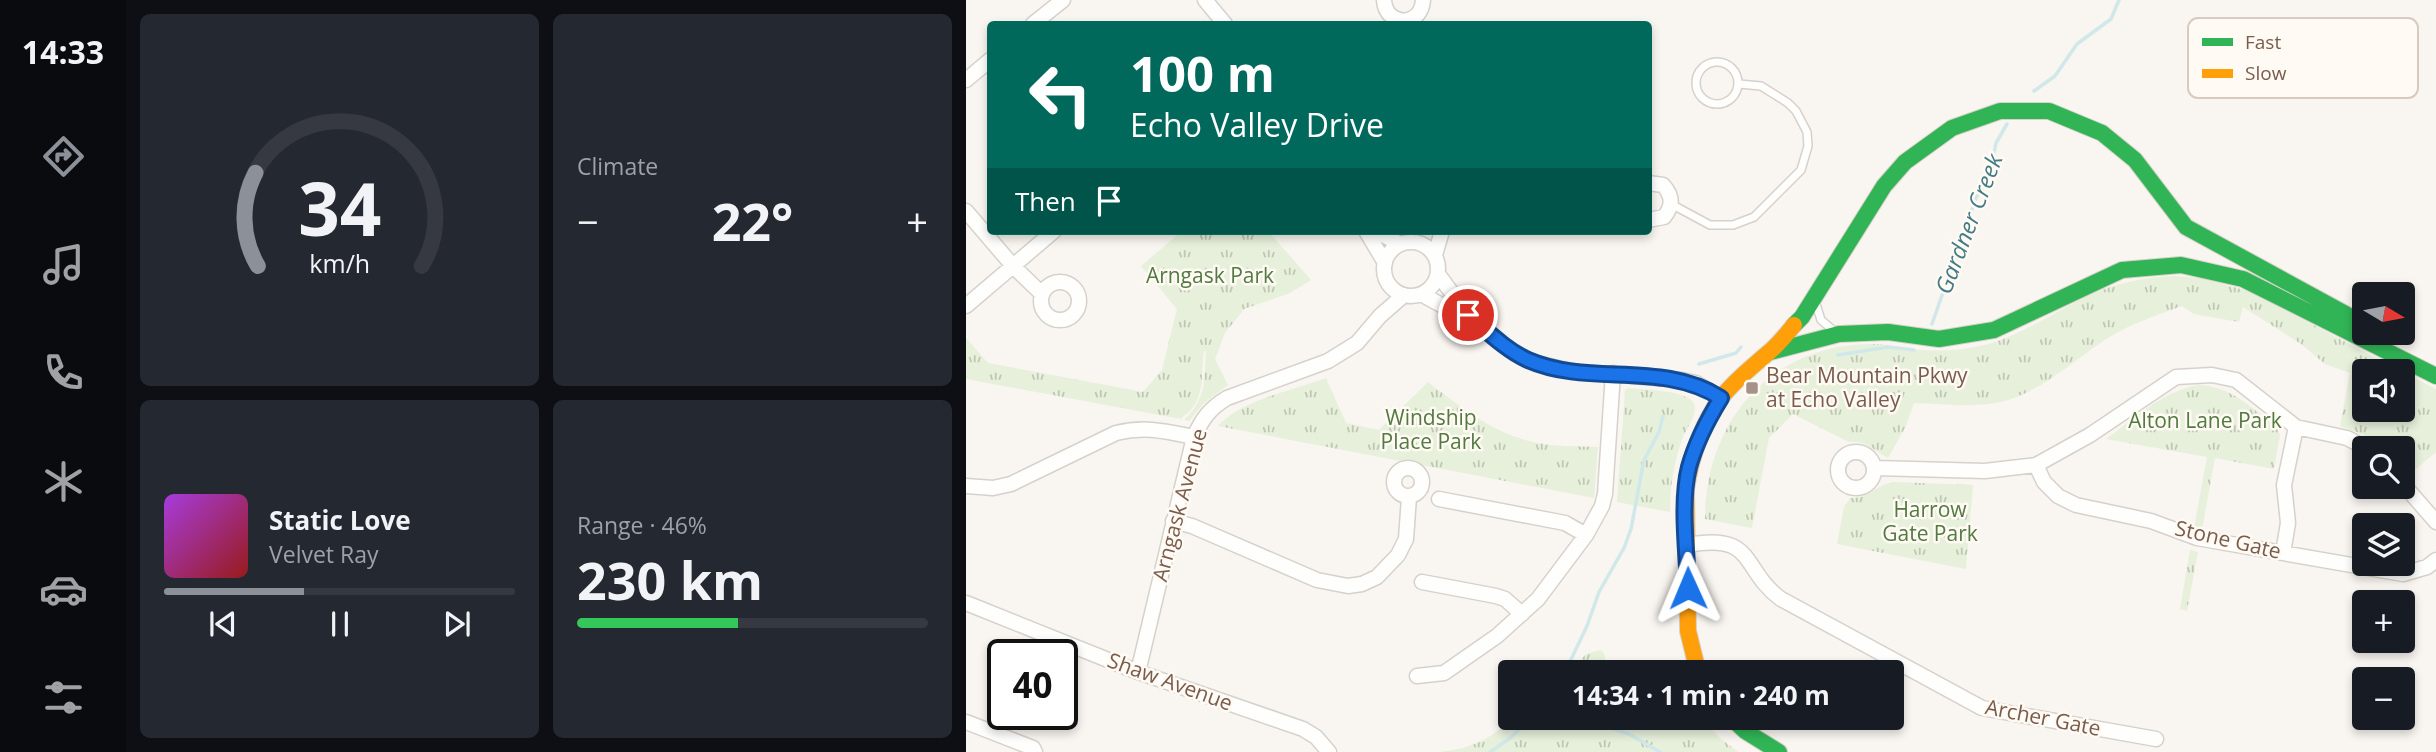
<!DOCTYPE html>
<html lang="en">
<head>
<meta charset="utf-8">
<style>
  :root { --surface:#171b24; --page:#242831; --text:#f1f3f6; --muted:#9ea1a6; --line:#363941; --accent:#8c9099 }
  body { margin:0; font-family:"Open Sans",sans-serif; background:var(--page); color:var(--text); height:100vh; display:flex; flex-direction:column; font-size:26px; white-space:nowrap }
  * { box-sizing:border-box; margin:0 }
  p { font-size:23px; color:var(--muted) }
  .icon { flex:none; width:38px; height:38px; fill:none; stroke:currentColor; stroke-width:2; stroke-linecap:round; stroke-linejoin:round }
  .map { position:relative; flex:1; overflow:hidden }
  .sheet { display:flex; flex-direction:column; gap:14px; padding:14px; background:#0d0f14; width:840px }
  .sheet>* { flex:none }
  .top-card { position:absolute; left:21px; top:21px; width:665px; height:214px; border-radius:7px; box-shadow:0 4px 10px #0003; background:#00695c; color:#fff; overflow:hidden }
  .needle { width:46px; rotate:100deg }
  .buttons { position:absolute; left:1386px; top:282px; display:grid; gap:14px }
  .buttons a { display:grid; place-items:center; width:63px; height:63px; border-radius:7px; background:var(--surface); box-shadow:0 4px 10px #0003; font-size:35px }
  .speed { position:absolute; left:21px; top:639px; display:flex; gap:14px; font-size:35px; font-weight:700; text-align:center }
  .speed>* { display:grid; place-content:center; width:91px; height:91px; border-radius:50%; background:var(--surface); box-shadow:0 4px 10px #0003; line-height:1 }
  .speed .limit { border:4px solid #111; border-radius:10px; background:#fff; color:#111 }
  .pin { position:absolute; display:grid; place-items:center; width:60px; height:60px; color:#fff; margin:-30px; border:4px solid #fff; border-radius:50%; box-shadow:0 2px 7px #0007 }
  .me { position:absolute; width:77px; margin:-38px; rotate:359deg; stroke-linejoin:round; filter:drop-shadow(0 0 5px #0008) }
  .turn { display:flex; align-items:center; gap:24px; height:147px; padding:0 28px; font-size:32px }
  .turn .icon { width:91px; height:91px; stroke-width:2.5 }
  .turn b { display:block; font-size:49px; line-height:60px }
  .then { display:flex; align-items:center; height:66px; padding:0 28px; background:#0003; gap:14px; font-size:26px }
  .big { font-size:52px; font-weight:700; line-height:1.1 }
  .sheet .widget { flex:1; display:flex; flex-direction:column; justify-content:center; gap:10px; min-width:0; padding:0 24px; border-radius:10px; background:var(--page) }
  .sheet .dial { align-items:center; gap:0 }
  .dial svg { height:182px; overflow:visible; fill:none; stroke:var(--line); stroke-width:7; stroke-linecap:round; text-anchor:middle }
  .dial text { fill:var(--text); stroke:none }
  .song { display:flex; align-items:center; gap:21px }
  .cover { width:84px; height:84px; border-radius:10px; background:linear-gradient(135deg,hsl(280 70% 55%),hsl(0 70% 35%)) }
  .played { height:7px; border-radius:4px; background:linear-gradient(90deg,var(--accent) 40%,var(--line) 40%) }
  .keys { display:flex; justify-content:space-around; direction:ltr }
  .heat { display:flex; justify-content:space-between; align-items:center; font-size:38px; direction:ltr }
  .charge { height:10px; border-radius:5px; background:linear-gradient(90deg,#34c759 46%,var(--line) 0) }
  .sheet .tiles { flex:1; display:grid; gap:14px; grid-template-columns:repeat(2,1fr) }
  .trip { position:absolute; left:532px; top:660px; width:406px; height:70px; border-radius:7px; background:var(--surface); box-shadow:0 4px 10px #0003; font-weight:700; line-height:70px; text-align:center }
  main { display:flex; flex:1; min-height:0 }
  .dock { display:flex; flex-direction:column; width:126px; justify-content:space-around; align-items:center; background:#090b0e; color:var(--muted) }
  .dock .icon { width:49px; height:49px }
  .dock .active { color:var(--accent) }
  .dock b { font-size:32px; color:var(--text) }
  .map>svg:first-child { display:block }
</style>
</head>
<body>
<main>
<nav class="dock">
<b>14:33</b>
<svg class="icon active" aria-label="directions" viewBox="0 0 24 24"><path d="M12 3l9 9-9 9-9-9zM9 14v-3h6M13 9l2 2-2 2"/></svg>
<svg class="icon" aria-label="music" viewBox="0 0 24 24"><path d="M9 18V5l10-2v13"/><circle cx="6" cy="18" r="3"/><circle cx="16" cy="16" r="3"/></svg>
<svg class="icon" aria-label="phone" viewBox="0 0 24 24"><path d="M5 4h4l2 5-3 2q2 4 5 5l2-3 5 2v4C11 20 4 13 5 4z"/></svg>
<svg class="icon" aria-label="climate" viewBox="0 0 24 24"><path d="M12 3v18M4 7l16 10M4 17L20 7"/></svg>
<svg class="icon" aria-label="car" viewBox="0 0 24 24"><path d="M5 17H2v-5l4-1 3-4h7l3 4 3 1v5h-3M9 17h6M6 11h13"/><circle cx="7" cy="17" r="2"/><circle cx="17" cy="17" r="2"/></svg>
<svg class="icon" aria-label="filters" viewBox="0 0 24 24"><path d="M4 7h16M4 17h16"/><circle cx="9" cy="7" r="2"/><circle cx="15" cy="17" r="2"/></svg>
</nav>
<section class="sheet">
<div class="tiles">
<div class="widget dial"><svg viewBox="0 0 100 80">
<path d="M14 69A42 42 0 1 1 86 69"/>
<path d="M14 69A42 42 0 0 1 13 28" stroke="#8c9099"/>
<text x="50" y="56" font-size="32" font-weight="700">34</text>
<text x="50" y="72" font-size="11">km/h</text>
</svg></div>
<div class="widget"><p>Climate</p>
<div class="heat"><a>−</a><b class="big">22°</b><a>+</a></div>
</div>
<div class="widget">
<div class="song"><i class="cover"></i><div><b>Static Love</b><p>Velvet Ray</p></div></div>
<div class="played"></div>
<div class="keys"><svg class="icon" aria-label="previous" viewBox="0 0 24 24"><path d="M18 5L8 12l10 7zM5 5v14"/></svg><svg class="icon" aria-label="pause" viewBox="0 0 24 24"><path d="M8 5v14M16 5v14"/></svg><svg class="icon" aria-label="next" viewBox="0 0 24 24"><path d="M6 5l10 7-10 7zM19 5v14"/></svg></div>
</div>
<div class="widget"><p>Range · 46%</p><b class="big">230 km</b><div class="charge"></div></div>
</div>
</section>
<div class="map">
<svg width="1470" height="752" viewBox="0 0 1470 752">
  <defs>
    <pattern id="park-tufts" width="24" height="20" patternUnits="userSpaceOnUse" patternTransform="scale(1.75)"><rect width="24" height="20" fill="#e7f0db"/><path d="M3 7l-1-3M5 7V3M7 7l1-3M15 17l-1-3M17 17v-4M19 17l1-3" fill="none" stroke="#c0c6b4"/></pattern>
  </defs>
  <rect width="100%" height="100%" fill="#f9f5f0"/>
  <path fill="url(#park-tufts)" d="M 216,231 L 302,231 L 345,280 L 324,293 L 278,309 L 259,333 L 249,359 L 262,385 L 238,403 L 223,421 L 218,420 C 241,398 238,380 240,351 L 238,351 C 235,369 239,391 227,407 C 224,412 218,415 215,419 L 0,379 L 0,338 L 22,363 L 177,392 L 196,370 L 211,309 L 175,266 Z
    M 1209,276 L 1234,278 L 1282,291 L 1435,371 L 1398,371 L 1398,410 L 1437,410 L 1437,372 L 1470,389 L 1470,452 L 1442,476 L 1437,470 L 1437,448 L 1417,448 L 1398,435 L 1374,426 L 1384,373 L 1359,364 L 1335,344 L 1277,307 L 1273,322 L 1228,314 L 1216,306 C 1191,315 1164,324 1142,338 C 1112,357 1079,388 1045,399 C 1015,409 980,404 948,403 L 940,426 L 922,458 C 908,451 901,440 883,442 L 827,414 L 803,438 L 786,528 L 739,519 C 739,421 805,345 905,344 C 923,344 940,349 958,350 C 981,352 1004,349 1026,343 C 1065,331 1098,305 1136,290 C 1160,281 1184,277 1209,276 Z
    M 360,378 L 380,423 L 413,430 L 462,382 C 496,408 529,435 572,443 C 591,447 612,446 632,447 L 628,498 L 252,426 C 275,400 328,390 360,378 Z
    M 1233,385 C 1266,387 1286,408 1311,428 L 1314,435 L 1308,469 L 1249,458 L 1236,529 L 1228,528 L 1241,457 L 1140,439 C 1168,419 1198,390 1233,385 Z
    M 662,388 C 677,390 716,390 726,401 C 735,410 721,427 717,437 C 708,461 704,486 704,512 L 651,502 L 659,391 Z
    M 927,482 L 1007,485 L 1000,569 L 871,544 L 878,507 L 884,498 C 902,499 910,485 927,482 Z
    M 1224,550 L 1232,552 L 1221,611 L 1214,609 Z
    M 635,650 L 638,653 L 641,668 L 652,672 L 616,672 L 613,662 L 620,654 Z
    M 546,718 L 734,718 L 755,739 L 772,752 L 474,752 C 503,749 527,739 546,718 Z"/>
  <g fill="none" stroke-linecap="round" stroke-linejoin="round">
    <path stroke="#d0e8ea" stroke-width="3.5" d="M 1068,91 L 1089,76 L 1111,44 L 1145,19 L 1153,0
      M 966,324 L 1010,198 L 1023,178 L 1030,143 L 1041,124
      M 872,355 L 922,347 L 948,350
      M 733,364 L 770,353 L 775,347
      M 599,672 L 621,626 L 633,592 L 658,548 L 665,529 L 678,460 L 693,432 L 697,416
      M 618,718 L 663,734 L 694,752
      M 524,752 L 543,739 L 565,718"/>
    <defs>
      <path id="lane" d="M730 83a21 21 0 1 1 42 0a21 21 0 1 1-42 0Z
        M 705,204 L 744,225 L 767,225 L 788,217 L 835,170 L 842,146 L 841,132 L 830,111 L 822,103 L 795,86 L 773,84
        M 850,304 L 855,320 L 868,331"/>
      <path id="street" d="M 239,0 L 259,24
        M 418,0 C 419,13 426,19 438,21 C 450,19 456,12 457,0
        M 67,24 L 97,0
        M 0,80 L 24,60
        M 682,183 L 697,185 C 707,196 707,206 698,217 L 682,220
        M 0,211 L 47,266 L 76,294
        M 400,231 L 419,263
        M 410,231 L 434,244
        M418 269a27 27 0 1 1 54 0a27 27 0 1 1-54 0Z
        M 469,255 L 476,231
        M 472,274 L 502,315 L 548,353 L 563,361 L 604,371 L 716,380 L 730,383 L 755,398
        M75 301a19 19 0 1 1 38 0a19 19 0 1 1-38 0Z
        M 457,295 L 477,306 L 502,315
        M 0,306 L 88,231
        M872 470a18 18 0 1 1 36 0a18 18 0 1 1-36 0Z
        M 1070,465 L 1078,482 L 1092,496 L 1110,505 L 1185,521 L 1231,538 L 1437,574 L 1461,567 L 1470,560
        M 909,468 L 1019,471 L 1070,465 L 1124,435 L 1210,377 L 1246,375 L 1270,380 L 1330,427 L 1381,438 L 1400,448
        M428 482a14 14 0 1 1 28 0a14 14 0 1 1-28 0Z
        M 1437,484 L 1470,522
        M 0,486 L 27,488 L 45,484 L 150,433 C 179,426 198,431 228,437
        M 473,499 L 599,523 L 620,535
        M 207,521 L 226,526 L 351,580 L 382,586 L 396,584 L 411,577 L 432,555 L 440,539 L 443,497
        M 721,545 C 791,532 774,569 815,599 L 1016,708 L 1190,739
        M 1317,553 L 1322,523 L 1318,485 L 1330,427
        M 456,582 L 530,596 L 539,599 L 556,614
        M 0,603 L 172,672 L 337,729 L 350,737 L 363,752
        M 172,672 L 228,437 C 236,419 244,408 261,398 L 362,361 L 391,343 L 414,316 L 438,295
        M 451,676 L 478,673 L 531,636 L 572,599 L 620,535 L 636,506 L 639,494 L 647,373
        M 0,722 L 67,748 L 69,752"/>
      <path id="fast" d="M 828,325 L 836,317 L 918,186 L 939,162 L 986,128 L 1034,111 L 1083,111 L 1136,133 L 1169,160 L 1220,227 L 1398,324
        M 804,352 L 873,334 L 922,332 L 973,339 L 1028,330 L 1156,270 L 1215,265 L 1277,279 L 1470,376
        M 765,718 L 779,731 L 813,752"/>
      <path id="slow" d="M 732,672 L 722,631 L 720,489 C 725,457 736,424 755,398 C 768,381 786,367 802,353 C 812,345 820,335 828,325"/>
    </defs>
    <use href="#lane" stroke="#d7d1cb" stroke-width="10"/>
    <use href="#street" stroke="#d7d1cb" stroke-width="17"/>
    <use href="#fast" stroke="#d9d2cb" stroke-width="18"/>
    <use href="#slow" stroke="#d9d2cb" stroke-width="18"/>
    <use href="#lane" stroke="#fefefd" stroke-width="7"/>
    <use href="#street" stroke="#fefefd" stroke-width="14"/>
    <use href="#fast" stroke="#30b455" stroke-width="16"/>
    <use href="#slow" stroke="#ff9f0a" stroke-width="16"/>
  </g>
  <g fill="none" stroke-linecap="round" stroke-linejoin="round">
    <defs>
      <path id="route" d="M 502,315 C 521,331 540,350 562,360 C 624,387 695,360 755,398 C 742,419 730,442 723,467 C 714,503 721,551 722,588"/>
    </defs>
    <use href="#route" stroke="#114b97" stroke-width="18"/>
    <use href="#route" stroke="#1a73e8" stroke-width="12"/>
  </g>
  <rect fill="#a69286" stroke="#fffaf3" stroke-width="2.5" x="779" y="381" width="14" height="14" rx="3.5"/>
  <g text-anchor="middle" stroke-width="5" stroke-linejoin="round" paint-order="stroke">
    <g font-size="21" fill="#537a41" stroke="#fffaf3">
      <text x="244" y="283">Arngask Park</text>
      <text x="465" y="425">Windship<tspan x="465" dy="24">Place Park</tspan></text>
      <text x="1239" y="428">Alton Lane Park</text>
      <text x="964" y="517">Harrow<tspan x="964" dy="24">Gate Park</tspan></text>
    </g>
    <g font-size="21" fill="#7a5c4d" stroke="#fffaf3" text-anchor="start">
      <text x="800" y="383">Bear Mountain Pkwy<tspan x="800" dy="24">at Echo Valley</tspan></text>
    </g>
    <g font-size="21" fill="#7a5c4d" stroke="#fffaf3">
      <text transform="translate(214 505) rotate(-75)" y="7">Arngask Avenue</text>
      <text transform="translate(1262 540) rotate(13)" y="7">Stone Gate</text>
      <text transform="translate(204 682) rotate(20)" y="7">Shaw Avenue</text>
      <text transform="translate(1077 718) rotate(11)" y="7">Archer Gate</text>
    </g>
    <g font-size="23" font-style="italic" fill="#437c86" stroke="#fffaf3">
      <text transform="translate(1003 224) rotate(-69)" y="8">Gardner Creek</text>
    </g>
  </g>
  <rect x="1222" y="18" width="230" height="80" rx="10" fill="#fffaf3" stroke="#d7cbc1" stroke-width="2"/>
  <rect x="1236" y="38" width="31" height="8" fill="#30b455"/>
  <rect x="1236" y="69" width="31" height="9" fill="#ff9f0a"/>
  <g font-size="19" fill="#7a5c4d">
    <text x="1279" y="49">Fast</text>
    <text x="1279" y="80">Slow</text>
  </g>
</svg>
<div class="buttons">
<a><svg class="needle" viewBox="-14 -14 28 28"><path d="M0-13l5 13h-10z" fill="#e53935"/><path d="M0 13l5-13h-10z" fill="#9ea1a6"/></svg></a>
<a><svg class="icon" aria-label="sound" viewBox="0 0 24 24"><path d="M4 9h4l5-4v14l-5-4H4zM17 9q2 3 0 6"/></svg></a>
<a><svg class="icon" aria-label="search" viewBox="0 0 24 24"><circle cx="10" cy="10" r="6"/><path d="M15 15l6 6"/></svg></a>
<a><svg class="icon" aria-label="layers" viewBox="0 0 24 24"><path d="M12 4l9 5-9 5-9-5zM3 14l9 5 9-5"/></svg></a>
<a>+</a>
<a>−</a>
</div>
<div class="speed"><div class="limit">40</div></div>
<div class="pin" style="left:502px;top:315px;background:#d93025"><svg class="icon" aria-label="arrive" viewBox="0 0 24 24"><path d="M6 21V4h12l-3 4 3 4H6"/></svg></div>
<svg class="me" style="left:722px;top:588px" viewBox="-20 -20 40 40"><path d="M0-17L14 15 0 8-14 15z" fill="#1a73e8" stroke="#fff" stroke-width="4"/></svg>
<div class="trip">14:34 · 1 min · 240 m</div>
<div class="top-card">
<div class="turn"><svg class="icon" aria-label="left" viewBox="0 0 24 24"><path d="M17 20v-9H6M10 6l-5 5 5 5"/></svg><div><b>100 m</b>Echo Valley Drive</div></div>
<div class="then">Then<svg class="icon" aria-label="arrive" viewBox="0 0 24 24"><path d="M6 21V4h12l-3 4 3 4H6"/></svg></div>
</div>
</div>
</main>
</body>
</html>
